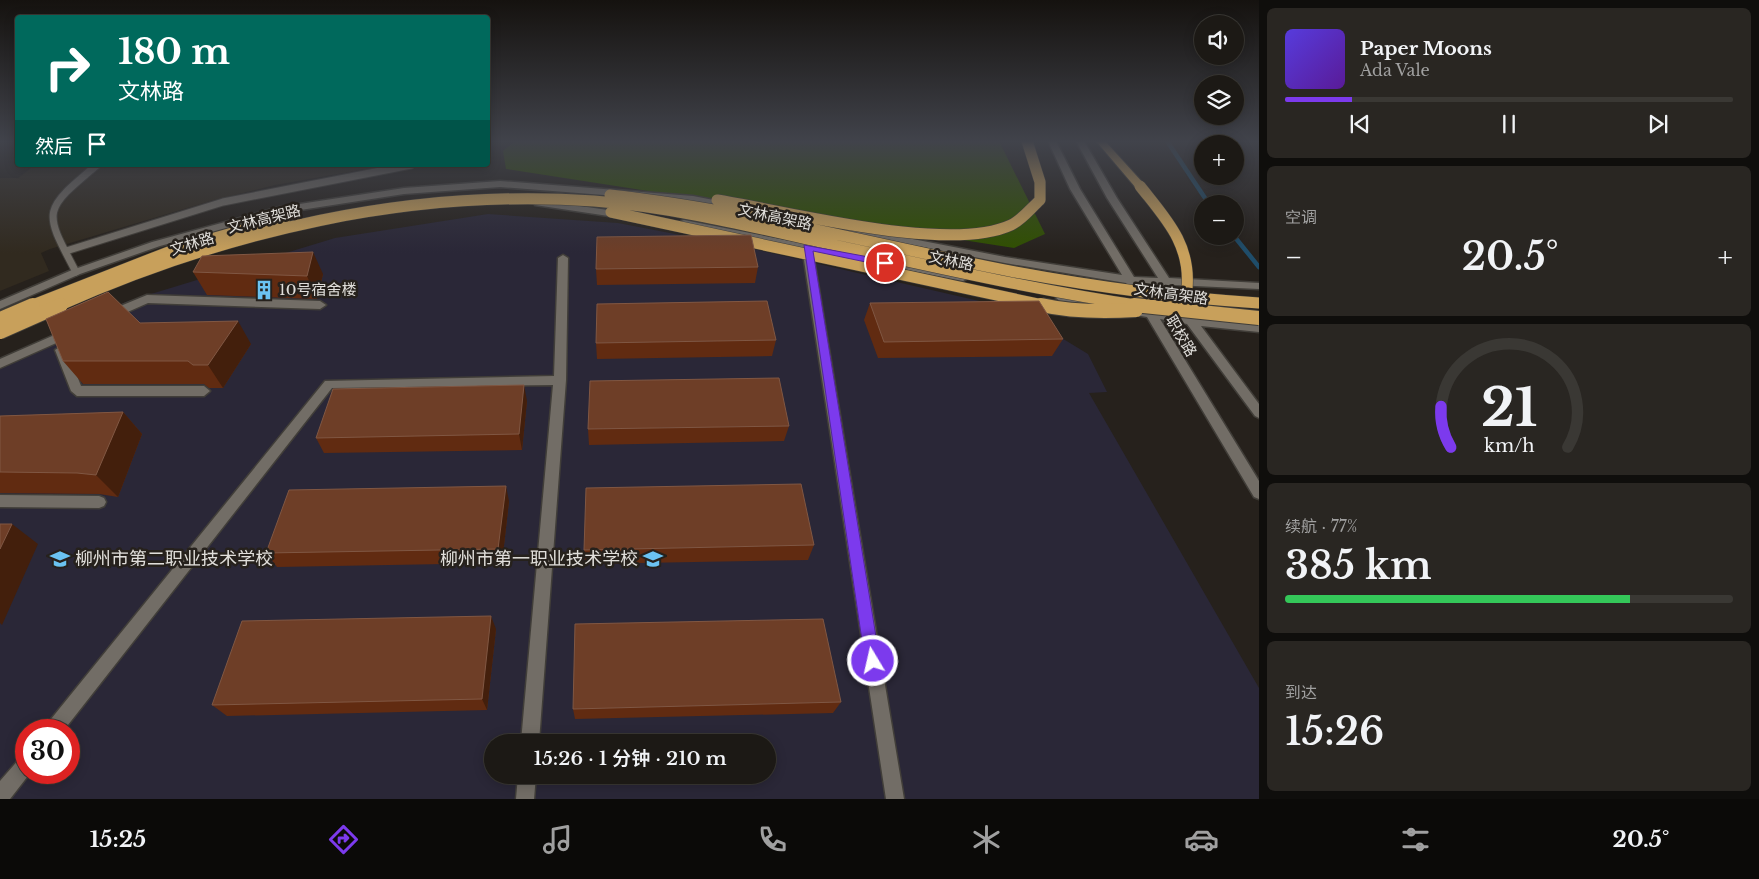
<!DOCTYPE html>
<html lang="zh">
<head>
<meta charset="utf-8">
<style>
  :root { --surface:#1c1915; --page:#292622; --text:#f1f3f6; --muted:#a0a0a0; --line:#3a3834; --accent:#7c3aed }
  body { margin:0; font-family:"Libre Baskerville","Noto Sans SC",serif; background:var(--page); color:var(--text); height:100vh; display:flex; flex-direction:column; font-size:19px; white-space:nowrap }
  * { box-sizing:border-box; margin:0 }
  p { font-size:16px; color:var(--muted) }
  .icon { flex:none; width:28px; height:28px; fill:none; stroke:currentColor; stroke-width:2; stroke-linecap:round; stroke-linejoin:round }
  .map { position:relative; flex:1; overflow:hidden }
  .side { display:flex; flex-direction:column; gap:8px; padding:8px; background:#0f0e0c; width:500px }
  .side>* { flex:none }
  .guide { position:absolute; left:15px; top:15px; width:475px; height:152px; border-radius:5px; box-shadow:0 2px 12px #0003,0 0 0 1px var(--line); background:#00695c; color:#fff; overflow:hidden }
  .fabs { position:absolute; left:1194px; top:15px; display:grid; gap:10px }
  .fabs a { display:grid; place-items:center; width:50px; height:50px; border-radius:50%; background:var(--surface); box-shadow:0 2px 12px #0003,0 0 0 1px var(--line); font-size:25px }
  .speed { position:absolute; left:15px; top:719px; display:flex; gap:10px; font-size:25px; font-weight:700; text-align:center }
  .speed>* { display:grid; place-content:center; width:65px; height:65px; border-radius:50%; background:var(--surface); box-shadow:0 2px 12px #0003,0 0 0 1px var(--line); line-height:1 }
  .speed .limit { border:8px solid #d22; background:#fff; color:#111 }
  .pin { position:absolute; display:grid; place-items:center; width:42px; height:42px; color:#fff; margin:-21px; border:2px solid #fff; border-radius:50%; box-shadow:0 1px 5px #0007 }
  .me { position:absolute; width:55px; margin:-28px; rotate:351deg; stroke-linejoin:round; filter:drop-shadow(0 0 4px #0008) }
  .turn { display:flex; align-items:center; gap:18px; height:105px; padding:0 20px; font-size:22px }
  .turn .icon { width:65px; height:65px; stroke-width:2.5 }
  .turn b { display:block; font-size:35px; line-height:42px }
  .then { display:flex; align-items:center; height:48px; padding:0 20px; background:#0003; gap:10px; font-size:19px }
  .big { font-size:38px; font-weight:600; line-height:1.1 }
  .side .card { flex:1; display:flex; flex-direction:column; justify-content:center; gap:8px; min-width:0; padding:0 18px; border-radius:8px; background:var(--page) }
  .side .dial { align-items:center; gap:0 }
  .dial svg { height:130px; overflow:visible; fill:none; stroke:var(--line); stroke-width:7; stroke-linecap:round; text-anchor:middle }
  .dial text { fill:var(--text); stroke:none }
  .song { display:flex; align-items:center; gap:15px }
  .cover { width:60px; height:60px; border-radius:8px; background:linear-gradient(135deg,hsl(250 70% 55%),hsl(270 70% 35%)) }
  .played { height:5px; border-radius:2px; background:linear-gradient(90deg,var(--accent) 15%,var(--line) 15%) }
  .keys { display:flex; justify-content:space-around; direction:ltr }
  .heat { display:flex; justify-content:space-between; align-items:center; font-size:28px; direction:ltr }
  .charge { height:8px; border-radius:4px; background:linear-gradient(90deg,#34c759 77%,var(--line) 0) }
  .trip { position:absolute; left:484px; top:734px; width:292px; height:50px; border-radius:25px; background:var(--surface); box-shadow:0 2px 12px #0003,0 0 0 1px var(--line); font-weight:600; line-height:50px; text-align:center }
  .dock { display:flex; height:80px; justify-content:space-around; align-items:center; background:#0b0a08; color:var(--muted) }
  .dock .icon { width:35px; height:35px }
  .dock .on { color:var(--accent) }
  .dock b { font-size:22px; color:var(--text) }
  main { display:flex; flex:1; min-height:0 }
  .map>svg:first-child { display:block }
</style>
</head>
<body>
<main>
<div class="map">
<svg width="1259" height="799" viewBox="0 0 1259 799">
  <rect width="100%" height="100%" fill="#26211c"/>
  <path fill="#312a1f" d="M 35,165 L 388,165 L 275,185 L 214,200 L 50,249 L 41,253 L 49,271 L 0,291 L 0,178 L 18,178 Z"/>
  <path fill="#2a2737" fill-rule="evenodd" d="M 488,214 L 618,223 L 758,250 L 1014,309 L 1088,354 L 1107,392 L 1089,393 L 1259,688 L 1259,799 L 0,799 L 0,359 L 128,301 L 335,238 ZM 26,730 L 69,730 L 69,772 L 26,772 ZM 492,742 L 768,742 L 768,775 L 492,775 Z"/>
  <path fill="#305000" d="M 515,141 L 999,141 L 1045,234 L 1014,248 L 506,169 L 503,151 Z"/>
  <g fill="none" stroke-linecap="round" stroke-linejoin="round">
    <path stroke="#1f4d6a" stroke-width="4.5" d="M 1167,141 L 1209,204
      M 1234,236 L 1259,267"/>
    <defs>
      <path id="service" d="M 66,251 L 223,202 L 411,165
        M 76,272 C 43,210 42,211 97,165"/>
      <path id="minor" d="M 807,244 L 812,247 L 904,799 L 886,799 L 802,247 Z
        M 563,255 L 568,258 L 566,380 L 539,742 L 521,742 L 553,385 L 332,388 L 64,730 L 44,730 L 47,724 L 325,381 L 554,376 L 558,258 Z
        M 147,295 L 320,301 L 326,305 L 320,309 L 148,303 L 114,318 L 110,319 L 104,315 L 106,312 Z
        M 68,329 L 74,333 L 72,336 L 0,368 L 0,359 Z
        M 61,346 L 67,350 L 81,386 L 204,386 L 210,391 L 204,396 L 77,396 L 71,391 L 55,350 Z
        M 0,495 L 99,496 L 104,498 L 106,502 L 104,506 L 99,508 L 0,507 Z
        M 26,755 L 26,772 L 31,772 L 10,799 L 0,799 L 0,781 L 20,758 Z
        M 518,775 L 536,775 L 534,799 L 516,799 Z"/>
      <path id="secondary" d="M 1048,141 L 1056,141 L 1080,189 L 1134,277 L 1158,278 L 1107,198 L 1076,141 L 1084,141 L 1117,198 L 1169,278 L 1259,283 L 1259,289 L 1174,285 L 1175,288 L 1170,291 L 1166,290 L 1163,285 L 1138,284 L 1154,311 L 1185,316 L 1189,314 L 1195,317 L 1259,324 L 1259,332 L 1201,326 L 1259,404 L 1259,418 L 1255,416 L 1187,324 L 1160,319 L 1259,481 L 1259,499 L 1254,497 L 1147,317 L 1061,302 L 1056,298 L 1061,294 L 1142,308 L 1126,283 L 1005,263 L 846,232 L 841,229 L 846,226 L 1005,257 L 1122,275 L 1070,189 Z
        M 500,181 L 693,196 L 729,203 L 734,206 L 729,209 L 693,202 L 500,187 L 404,194 L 281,213 L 160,246 L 80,274 L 0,309 L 0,301 L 72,270 L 152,242 L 280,207 L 404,188 Z
        M 538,200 L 622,212 L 627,215 L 622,218 L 535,205 L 535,201 Z
        M 684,220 L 963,275 L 968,278 L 963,281 L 681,225 L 681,221 Z"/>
      <path id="trunk" d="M 1096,141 L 1105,141 L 1144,184 L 1144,188 L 1136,188 Z"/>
    </defs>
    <use href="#service" stroke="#413e39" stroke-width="9"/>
    <use href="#minor" stroke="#413e39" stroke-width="3"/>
    <use href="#secondary" stroke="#413e39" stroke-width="3"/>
    <use href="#trunk" stroke="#413e39" stroke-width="2"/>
    <use href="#service" stroke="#726d66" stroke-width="7"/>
    <use href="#minor" fill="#726d66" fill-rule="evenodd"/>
    <use href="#secondary" fill="#726d66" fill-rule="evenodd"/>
    <use href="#trunk" fill="#c8a05b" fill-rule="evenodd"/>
    <defs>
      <path id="trunk-bridge-far1" d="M 1140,186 C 1166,219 1191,244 1187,289 L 1173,299
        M 610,195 C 747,210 880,246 1015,272 C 1096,287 1177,298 1259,303
        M 717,200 C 787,211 949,254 1011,225 C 1022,220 1031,208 1040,200 L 1040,182 L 1027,141
        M 611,212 L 1047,306
        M 30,306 L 176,249 L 285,218
        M 58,306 C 226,231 409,188 594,201 C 672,207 749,226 825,243 C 930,266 1035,290 1142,306"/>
      <path id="trunk-bridge" d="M 1041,305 C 1073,312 1104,312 1136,310
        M 1134,305 L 1259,318
        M 0,319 L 33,305
        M 0,332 L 61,305"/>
    </defs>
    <use href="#trunk-bridge-far1" stroke="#413e39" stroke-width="12" stroke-linecap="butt"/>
    <use href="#trunk-bridge" stroke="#413e39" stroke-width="16" stroke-linecap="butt"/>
    <use href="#trunk-bridge-far1" stroke="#c8a05b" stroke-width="11"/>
    <use href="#trunk-bridge" stroke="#c8a05b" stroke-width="14"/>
  </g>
  <path fill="#612b11" d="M 758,267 L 755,283 L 597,285 L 596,269 Z
    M 193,272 L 323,274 L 317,299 L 207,295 Z
    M 870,303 L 1063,339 L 1052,356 L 878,358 L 864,320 Z
    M 140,323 L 251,344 L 223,388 L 209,388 L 204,384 L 83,384 L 63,361 Z
    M 776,340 L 772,356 L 597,359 L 596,343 Z
    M 527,401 L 522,450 L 324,453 L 316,438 Z
    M 123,412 L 142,434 L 118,497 L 99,494 L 0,493 L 0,416 Z
    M 789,426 L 784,441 L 589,445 L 588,429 Z
    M 509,501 L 502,563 L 277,567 L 266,553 Z
    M 814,545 L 808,560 L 585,564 L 584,550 Z
    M 496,629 L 487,710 L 227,716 L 212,705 Z
    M 841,702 L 833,713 L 575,719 L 573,709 Z"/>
  <path fill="#431f0c" d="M 313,252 L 323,274 L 317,299 L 307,276 Z
    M 238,321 L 251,344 L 223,388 L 208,365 Z
    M 524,385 L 527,401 L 522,450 L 519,434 Z
    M 123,412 L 142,434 L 118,497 L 96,475 Z
    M 506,486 L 509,501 L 502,563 L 498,549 Z
    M 12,524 L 38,544 L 2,625 L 0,623 L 0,549 Z
    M 491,616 L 496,629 L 487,710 L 482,699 Z"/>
  <path fill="#6e3e27" stroke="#805743" d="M 751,235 L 758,267 L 596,269 L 597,237 Z
    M 313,252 L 307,276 L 193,272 L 202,256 Z
    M 108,292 L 140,323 L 238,321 L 208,365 L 193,365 L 188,361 L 63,361 L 46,319 Z
    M 767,301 L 776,340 L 596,343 L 597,304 Z
    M 1039,301 L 1063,339 L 884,342 L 870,303 Z
    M 779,378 L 789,426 L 588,429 L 590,381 Z
    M 524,385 L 519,434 L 316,438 L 333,389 Z
    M 123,412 L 96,475 L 77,473 L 0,472 L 0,416 Z
    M 801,484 L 814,545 L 584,550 L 586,488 Z
    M 506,486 L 498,549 L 266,553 L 289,490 Z
    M 0,524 L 12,524 L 0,549 Z
    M 491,616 L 482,699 L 212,705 L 242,621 Z
    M 823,619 L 841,702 L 573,709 L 575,624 Z"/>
  <linearGradient id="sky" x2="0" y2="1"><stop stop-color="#15120f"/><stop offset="0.56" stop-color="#41434b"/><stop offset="1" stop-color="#41434b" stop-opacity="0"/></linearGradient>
  <rect width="1259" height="253" fill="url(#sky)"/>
  <path fill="#7c3aed" stroke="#51269a" d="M 804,245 L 885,260 L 890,263 L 885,266 L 813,251 L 880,661 L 878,666 L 873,669 L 867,666 L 865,661 Z"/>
  <defs>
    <symbol id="building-bare" viewBox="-9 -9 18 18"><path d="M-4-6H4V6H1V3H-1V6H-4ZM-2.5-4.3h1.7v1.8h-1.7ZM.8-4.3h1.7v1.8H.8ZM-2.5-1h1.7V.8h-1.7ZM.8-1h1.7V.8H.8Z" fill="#6bc3f2" stroke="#26211c" stroke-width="2.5" paint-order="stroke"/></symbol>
    <symbol id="school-bare" viewBox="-9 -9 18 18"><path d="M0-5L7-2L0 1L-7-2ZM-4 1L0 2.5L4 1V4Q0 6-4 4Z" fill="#6bc3f2" stroke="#26211c" stroke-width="2.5" paint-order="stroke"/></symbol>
  </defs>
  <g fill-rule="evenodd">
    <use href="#building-bare" x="250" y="276" width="28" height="28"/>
    <use href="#school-bare" x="46" y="545" width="28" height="28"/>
    <use href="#school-bare" x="639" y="545" width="28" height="28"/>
  </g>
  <g text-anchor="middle" stroke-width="5" stroke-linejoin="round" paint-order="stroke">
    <g font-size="15" fill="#e0deda" stroke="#26211c">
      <text transform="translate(775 217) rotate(12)" y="5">文林高架路</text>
      <text transform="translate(264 219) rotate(-14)" y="5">文林高架路</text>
      <text transform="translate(192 244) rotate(-17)" y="5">文林路</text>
      <text transform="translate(951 261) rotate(11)" y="5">文林路</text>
      <text transform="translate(1171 294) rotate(8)" y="5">文林高架路</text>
      <text transform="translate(1181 336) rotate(59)" y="5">职校路</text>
    </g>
    <g font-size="15" fill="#e0deda" stroke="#26211c" text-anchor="start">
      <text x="279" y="295">10号宿舍楼</text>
    </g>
    <g font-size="18" fill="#e0deda" stroke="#26211c" text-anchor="start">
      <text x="75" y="565">柳州市第二职业技术学校</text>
      <text x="638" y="565" text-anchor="end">柳州市第一职业技术学校</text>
    </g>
  </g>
</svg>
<div class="fabs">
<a><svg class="icon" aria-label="sound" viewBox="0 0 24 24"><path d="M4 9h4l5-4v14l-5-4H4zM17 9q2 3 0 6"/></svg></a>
<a><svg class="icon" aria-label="layers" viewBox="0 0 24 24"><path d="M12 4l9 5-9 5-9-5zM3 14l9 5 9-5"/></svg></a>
<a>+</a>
<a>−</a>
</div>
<div class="speed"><div class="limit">30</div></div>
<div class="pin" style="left:885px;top:263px;background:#d93025"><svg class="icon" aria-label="arrive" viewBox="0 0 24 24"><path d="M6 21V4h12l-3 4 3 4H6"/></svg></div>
<svg class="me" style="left:873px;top:661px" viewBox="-20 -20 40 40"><circle r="17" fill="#7c3aed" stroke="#fff" stroke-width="3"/><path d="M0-11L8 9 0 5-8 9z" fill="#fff"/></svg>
<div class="trip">15:26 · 1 分钟 · 210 m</div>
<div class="guide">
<div class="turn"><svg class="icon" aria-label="right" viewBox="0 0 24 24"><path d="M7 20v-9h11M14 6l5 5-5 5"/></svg><div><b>180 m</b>文林路</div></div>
<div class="then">然后<svg class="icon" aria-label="arrive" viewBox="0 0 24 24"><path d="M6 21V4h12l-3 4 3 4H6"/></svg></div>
</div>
</div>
<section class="side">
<div class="card">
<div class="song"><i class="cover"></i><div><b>Paper Moons</b><p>Ada Vale</p></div></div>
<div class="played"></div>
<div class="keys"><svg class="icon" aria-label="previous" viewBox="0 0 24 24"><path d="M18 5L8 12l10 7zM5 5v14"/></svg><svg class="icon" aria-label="pause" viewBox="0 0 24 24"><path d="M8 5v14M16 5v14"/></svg><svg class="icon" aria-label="next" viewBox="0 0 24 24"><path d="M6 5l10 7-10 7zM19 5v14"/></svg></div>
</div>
<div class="card"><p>空调</p>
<div class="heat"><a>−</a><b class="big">20.5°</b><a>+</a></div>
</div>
<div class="card dial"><svg viewBox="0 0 100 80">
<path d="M14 69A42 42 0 1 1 86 69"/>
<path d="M14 69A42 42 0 0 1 8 44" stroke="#7c3aed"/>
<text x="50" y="56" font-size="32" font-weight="700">21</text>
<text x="50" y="72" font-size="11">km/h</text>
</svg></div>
<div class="card"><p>续航 · 77%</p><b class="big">385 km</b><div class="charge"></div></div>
<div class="card"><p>到达</p><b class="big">15:26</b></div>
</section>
</main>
<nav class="dock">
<b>15:25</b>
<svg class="icon on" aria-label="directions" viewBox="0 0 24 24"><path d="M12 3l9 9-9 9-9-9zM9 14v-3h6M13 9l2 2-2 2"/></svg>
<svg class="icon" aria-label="music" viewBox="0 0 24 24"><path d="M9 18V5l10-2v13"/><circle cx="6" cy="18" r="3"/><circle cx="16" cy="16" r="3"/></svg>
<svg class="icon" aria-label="phone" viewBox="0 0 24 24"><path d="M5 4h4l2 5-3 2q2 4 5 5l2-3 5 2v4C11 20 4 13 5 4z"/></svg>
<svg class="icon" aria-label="climate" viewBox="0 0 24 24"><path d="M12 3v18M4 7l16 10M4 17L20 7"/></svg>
<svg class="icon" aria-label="car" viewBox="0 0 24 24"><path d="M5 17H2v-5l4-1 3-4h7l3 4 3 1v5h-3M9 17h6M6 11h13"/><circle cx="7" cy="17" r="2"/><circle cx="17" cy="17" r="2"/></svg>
<svg class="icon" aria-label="filters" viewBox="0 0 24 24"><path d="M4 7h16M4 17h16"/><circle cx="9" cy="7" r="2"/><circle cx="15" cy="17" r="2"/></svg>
<b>20.5°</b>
</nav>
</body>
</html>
